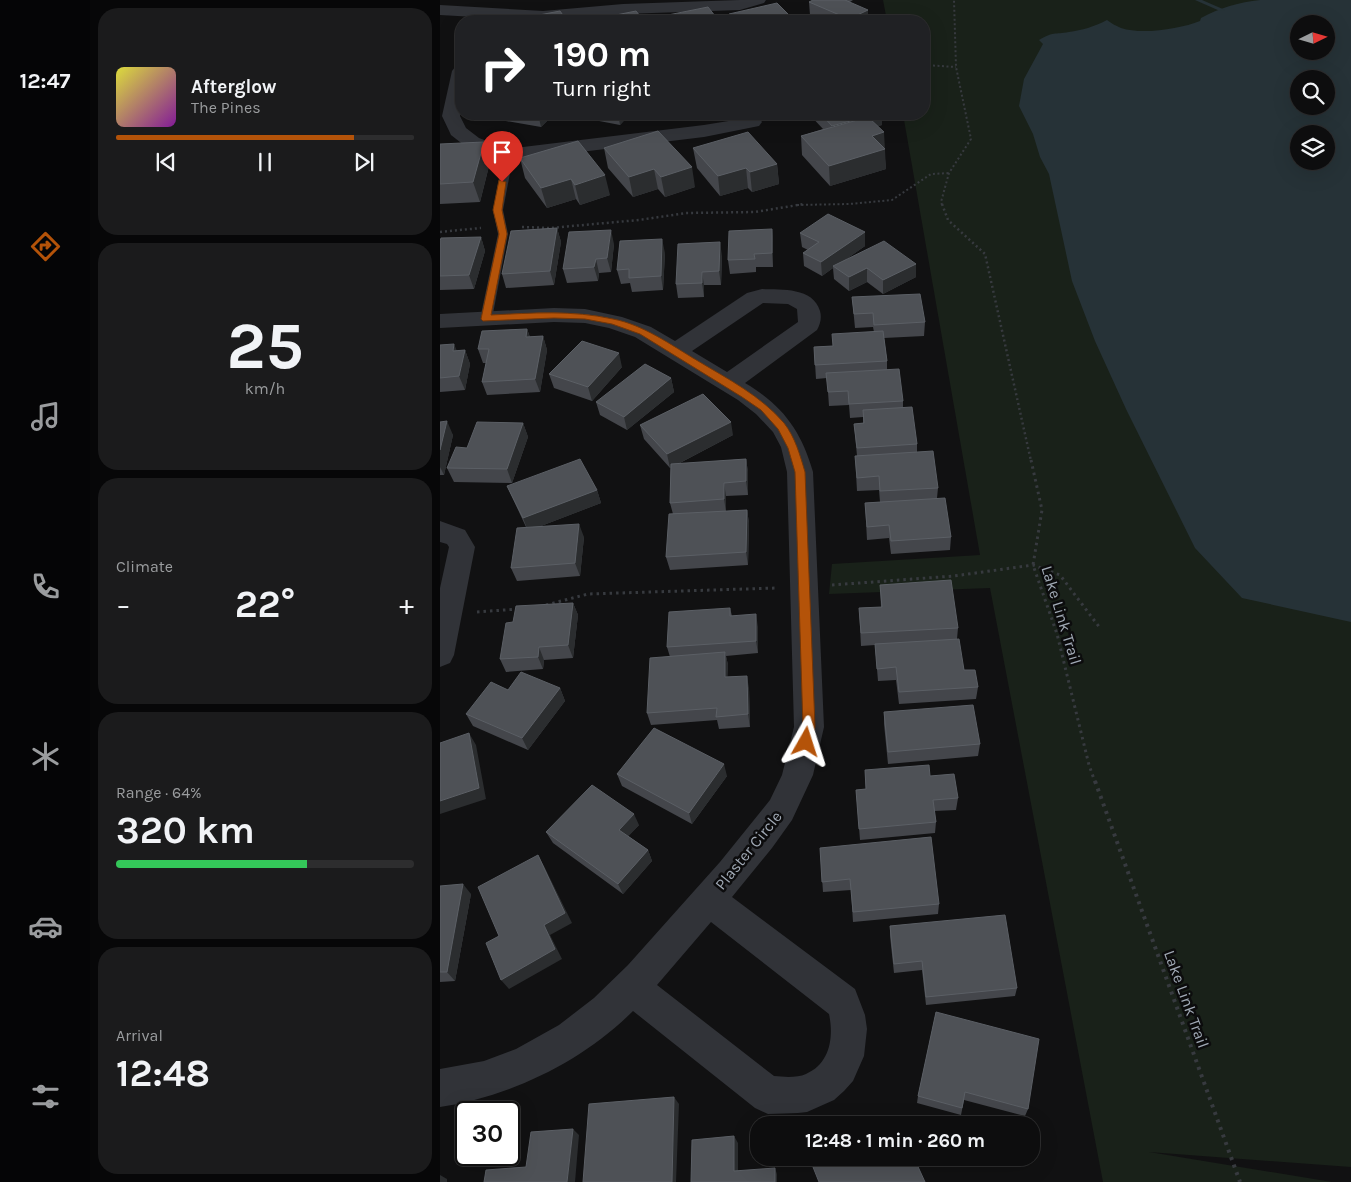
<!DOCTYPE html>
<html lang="en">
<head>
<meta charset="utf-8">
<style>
  :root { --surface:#0d0d0e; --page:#1b1b1c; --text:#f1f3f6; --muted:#9a9c9e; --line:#2d2d2e; --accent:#b45309 }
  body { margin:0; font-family:Karla,sans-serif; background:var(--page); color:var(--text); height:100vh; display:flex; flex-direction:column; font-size:19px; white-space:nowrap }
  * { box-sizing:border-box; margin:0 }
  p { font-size:16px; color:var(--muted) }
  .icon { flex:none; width:28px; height:28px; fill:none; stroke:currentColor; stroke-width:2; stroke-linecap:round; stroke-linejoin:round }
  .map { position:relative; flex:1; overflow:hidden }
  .sheet { display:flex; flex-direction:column; gap:8px; padding:8px; background:#070708; width:350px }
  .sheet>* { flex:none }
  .banner { position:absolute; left:15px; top:15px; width:475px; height:105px; border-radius:20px; box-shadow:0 5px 20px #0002,0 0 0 1px var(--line); background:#202124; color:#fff; overflow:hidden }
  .needle { width:32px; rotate:85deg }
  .controls { position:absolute; left:850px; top:15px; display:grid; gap:10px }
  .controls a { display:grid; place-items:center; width:45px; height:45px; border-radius:50%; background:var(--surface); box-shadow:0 5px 20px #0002,0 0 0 1px var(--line); font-size:25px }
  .speed { position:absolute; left:15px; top:1101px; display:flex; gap:10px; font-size:25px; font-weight:700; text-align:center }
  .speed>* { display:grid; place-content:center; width:65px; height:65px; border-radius:50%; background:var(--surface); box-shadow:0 5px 20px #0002,0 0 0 1px var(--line); line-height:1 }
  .speed .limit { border:2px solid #111; border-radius:8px; background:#fff; color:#111 }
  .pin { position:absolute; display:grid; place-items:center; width:42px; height:42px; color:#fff; margin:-51px -21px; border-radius:50% 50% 50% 0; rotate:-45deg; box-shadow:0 0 5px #0007 }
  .pin .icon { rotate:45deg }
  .me { position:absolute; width:55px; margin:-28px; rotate:6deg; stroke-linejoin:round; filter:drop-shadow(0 0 4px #0008) }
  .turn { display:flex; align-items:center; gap:18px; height:105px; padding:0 15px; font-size:22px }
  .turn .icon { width:65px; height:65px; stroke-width:2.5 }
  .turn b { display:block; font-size:35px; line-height:42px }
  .big { font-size:38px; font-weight:700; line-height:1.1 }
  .sheet .widget { flex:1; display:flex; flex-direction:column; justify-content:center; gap:8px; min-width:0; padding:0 18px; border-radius:20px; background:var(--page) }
  .sheet .dial { align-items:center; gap:0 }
  .dial b { font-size:65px; line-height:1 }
  .song { display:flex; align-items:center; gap:15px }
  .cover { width:60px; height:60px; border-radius:8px; background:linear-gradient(135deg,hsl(60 70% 55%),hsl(290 70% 35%)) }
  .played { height:5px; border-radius:2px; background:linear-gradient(90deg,var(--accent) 80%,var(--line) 80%) }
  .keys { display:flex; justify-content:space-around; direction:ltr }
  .heat { display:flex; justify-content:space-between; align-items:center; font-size:28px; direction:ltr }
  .charge { height:8px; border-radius:4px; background:linear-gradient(90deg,#34c759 64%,var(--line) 0) }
  .trip { position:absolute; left:310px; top:1116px; width:290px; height:50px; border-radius:20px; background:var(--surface); box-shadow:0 5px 20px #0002,0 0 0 1px var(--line); font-weight:700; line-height:50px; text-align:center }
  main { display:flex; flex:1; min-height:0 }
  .menu { display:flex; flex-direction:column; width:90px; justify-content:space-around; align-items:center; background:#050506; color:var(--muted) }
  .menu .icon { width:35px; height:35px }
  .menu .on { color:var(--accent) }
  .menu b { font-size:22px; color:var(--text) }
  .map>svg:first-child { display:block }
</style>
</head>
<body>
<main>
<nav class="menu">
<b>12:47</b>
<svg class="icon on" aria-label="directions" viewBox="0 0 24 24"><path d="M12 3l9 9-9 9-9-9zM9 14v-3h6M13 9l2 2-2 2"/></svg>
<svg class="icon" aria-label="music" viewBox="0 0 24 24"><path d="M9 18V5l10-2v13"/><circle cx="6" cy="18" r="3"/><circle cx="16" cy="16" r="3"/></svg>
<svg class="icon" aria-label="phone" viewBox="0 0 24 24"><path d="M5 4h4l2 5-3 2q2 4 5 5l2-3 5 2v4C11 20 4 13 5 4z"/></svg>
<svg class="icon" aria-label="climate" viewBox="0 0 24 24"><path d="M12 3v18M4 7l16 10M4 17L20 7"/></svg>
<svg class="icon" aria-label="car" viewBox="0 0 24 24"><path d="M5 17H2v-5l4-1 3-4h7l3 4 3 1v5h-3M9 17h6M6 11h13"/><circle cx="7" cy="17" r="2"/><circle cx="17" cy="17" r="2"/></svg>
<svg class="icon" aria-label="filters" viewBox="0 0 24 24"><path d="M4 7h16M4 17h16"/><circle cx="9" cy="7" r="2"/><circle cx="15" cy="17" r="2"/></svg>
</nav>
<section class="sheet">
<div class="widget">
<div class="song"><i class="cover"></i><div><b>Afterglow</b><p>The Pines</p></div></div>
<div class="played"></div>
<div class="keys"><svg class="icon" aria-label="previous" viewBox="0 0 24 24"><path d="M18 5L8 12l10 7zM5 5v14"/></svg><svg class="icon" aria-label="pause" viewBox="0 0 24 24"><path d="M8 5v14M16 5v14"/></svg><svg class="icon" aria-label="next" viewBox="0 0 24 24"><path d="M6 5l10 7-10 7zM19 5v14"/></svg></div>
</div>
<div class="widget dial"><b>25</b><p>km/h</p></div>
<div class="widget"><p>Climate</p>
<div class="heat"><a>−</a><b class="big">22°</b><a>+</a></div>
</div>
<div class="widget"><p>Range · 64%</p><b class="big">320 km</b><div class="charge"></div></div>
<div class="widget"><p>Arrival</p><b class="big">12:48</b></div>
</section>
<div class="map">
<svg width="911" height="1182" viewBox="0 0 911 1182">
  <rect width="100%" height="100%" fill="#111112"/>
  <path fill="#192119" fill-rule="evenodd" d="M 443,0 L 911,0 L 911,1167 L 709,1152 L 892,1182 L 663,1182 L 550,588 L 389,594 L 392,564 L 540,555 L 463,114 L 484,114 L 484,21 L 447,21 ZM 859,24 L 886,24 L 886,51 L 859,51 ZM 859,79 L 886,79 L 886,106 L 859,106 ZM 859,134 L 886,134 L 886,161 L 859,161 Z"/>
  <path fill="#263237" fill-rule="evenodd" d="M 820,0 L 911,0 L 911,622 L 802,598 L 755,548 L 686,409 L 655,341 L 632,281 L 609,174 L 600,157 L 593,134 L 579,106 L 584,79 L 603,44 L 599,40 C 614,31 614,35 629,32 C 642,30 654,27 667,20 C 671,23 676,26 681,28 C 702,35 740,29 760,21 L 761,18 C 779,8 800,2 820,0 ZM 859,24 L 886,24 L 886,51 L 859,51 ZM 859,79 L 886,79 L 886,106 L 859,106 ZM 859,134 L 886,134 L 886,161 L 859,161 Z"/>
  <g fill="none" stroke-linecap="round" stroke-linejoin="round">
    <path fill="#263237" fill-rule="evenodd" d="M 755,0 L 762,0 L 785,10 L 780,11 Z"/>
    <path stroke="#373a3f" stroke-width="2" stroke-dasharray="2 2.5" stroke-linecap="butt" d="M 484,65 L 516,67
      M 357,205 L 409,204 L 452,200 L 491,174 L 509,173
      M 502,205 L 501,202 L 509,173 L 531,139 L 516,67 L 514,0"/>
    <path stroke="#373a3f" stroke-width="2.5" stroke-dasharray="2 3" stroke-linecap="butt" d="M 502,204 L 508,220 L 545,254 L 591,461
      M 82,227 L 110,228 L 199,220 L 246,213 L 315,212 L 364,204
      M 0,232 L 41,228"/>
    <path stroke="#373a3f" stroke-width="3" stroke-dasharray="2.5 4" stroke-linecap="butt" d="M 591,460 L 602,510 L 593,565 L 617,634 L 649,765 L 655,782
      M 392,585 L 514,576 L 593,565 L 620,575 L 660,628
      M 106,605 L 148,594 L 336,588
      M 37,612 L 78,609"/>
    <path stroke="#373a3f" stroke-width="4" stroke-dasharray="3 5" stroke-linecap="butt" d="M 655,781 L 800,1182"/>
    <path fill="#313338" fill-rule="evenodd" d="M 69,149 L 74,152 L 63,210 L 68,234 L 52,319 L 46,323 L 40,319 L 58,234 L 53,210 L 64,152 Z"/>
    <path fill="#313338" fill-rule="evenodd" d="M 300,0 L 326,0 L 324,3 L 300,10 L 183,14 L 103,21 L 0,15 L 0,5 L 103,11 L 183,4 Z
      M 21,66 L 20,116 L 26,128 L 39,138 L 52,143 L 83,147 L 264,125 L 313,117 L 319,118 L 322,122 L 319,126 L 264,137 L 83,159 L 48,154 L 25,146 L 11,135 L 2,116 L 12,71 L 15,67 Z
      M 322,289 C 342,290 373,287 380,311 C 382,318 380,325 377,330 L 305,383 C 342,405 361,430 373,472 L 384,727 L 373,775 L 352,820 L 332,848 L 292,897 L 415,989 L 425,1015 L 427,1029 L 424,1056 L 413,1081 L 404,1091 L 394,1100 L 367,1112 L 358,1113 L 328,1114 L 315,1108 L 193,1011 C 142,1062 71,1096 0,1107 L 0,1069 L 44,1061 L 76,1049 L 119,1025 L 154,998 L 188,965 L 280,862 L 330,800 L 342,775 L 354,727 L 347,472 L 341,447 L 333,432 L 316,414 L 298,400 L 195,337 L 169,328 L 145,323 L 114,322 L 0,328 L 0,314 L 114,308 L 145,309 L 182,317 L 211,327 L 235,341 L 307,293 ZM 323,303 L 348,304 L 357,309 L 358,322 L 287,372 L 252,351 ZM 271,922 L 389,1014 C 394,1037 390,1064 366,1074 C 357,1078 344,1077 334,1076 L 217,985 Z
      M 0,521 L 25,530 L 35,547 L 14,655 L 10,663 L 0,667 L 0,588 L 9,547 L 7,544 L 0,542 Z"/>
  </g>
  <path fill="#44464b" d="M 394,0 L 413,0 L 410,2 L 428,21 L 385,21 L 370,15 L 369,2 Z
    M 289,14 L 355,21 L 290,21 Z
    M 48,114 L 114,114 L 101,127 L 49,118 Z
    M 128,114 L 190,114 L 180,125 L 128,115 Z
    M 369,114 L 442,114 L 442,125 L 438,126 L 444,148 L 446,169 L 390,186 L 362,155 L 361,136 L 383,129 Z
    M 0,144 L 50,162 L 40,202 L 0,204 Z
    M 164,148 L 255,187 L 225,197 L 218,189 L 193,197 L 168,168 Z
    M 253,148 L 337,164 L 339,184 L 312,192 L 308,188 L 280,196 L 257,168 Z
    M 80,158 L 170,195 L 140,205 L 136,199 L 107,208 L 85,178 Z
    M 117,228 L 121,242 L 114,285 L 66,288 L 62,274 Z
    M 332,229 L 333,243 L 333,267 L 316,267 L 316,272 L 290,274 L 288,260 Z
    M 360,233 L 425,246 L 405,260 L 476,264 L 476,277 L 443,294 L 427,282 L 409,291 L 394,279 L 393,268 L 382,276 L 364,266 L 363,253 L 368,250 L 362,247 Z
    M 41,237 L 45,251 L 34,289 L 0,290 L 0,241 Z
    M 174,244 L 171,272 L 159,273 L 158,281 L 127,283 L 123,269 Z
    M 225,253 L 223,290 L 192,292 L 190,283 L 181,284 L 177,270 Z
    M 282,256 L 281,285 L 264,285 L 264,297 L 238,298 L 236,284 Z
    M 412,297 L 485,322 L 484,336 L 444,338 L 447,361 L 447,370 L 463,401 L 463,408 L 477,444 L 477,452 L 498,488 L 497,498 L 511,537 L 510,550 L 451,554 L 449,538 L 427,540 L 425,503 L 440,502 L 439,490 L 417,491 L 415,456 L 417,456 L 414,424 L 423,423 L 423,417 L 410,418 L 409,405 L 389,406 L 387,378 L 376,379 L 374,347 L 393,346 L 434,332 L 433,327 L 415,328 Z
    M 87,329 L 90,337 L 103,336 L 107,350 L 100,392 L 47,395 L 42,382 L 46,363 L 43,363 L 38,349 Z
    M 0,345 L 17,351 L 25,350 L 30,364 L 25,390 L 0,392 Z
    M 182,367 L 152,401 L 114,388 L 109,374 Z
    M 231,378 L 234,392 L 187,430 L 160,415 L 156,402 Z
    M 0,422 L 13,435 L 4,475 L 0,475 Z
    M 83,423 L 88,437 L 72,483 L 14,482 L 7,468 L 27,448 Z
    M 200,425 L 293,435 L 238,464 L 306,459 L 308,472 L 308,495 L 286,496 L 286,511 L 307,510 L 309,523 L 308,565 L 230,570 L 226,557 L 233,514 L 230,503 L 231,467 L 230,468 L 204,439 Z
    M 67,486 L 157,490 L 161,503 L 101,526 L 144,537 L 140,576 L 77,581 L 71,568 L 86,527 L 73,499 Z
    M 440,585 L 518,628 L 517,639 L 524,670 L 538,687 L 536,699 L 459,704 L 456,680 L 438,681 L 435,645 L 421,646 L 419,608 L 441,607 Z
    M 133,603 L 138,615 L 133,658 L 104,660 L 103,669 L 66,672 L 60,659 L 73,622 Z
    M 290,608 L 292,616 L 318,627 L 318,653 L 286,656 L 288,665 L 287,677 L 309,688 L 310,727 L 279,729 L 277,720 L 211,725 L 207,713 L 230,657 L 227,647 Z
    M 120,688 L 125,701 L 88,750 L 33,726 L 26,714 L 68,690 Z
    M 444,712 L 540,744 L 538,756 L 448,764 L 444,724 Z
    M 425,770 L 490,776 L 518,798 L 516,810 L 494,811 L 496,822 L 495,833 L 420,840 L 416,790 L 426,789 Z
    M 177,774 L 287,776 L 252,824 L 182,786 Z
    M 199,825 L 188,836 L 208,850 L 212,861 L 183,894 L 113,843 L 106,832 Z
    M 380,848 L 499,904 L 498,914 L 413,922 L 411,890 L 383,892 Z
    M 0,886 L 31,894 L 15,981 L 0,982 Z
    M 450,926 L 577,988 L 575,996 L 486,1005 L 482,970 L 454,973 L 450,936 Z
    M 496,1012 L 588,1109 L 585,1116 L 524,1100 L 521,1115 L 477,1103 L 478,1096 Z"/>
  <path fill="#2b2d2f" d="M 428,10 L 428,21 L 409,21 L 409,19 Z
    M 98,114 L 114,114 L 101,127 Z
    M 178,114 L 190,114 L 180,125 Z
    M 436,114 L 442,114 L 442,125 L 392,139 L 392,126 Z
    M 444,132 L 446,169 L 390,186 L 389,166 L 432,136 Z
    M 44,142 L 50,162 L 40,202 L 33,182 Z
    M 337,164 L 339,184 L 312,192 L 310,172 Z
    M 252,167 L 255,187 L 225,197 L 221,177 Z
    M 306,168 L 308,188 L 280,196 L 278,176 Z
    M 214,169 L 218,189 L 193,197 L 189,177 Z
    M 165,175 L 170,195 L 140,205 L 135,185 Z
    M 131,179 L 136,199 L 107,208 L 101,188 Z
    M 117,228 L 121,242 L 114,285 L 110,271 Z
    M 332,229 L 333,243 L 333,267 L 332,253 Z
    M 171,230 L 174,244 L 171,272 L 167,258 Z
    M 425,232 L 425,246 L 395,267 L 393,266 L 393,268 L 382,276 L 381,262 Z
    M 41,237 L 45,251 L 34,289 L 29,275 Z
    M 222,239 L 225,253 L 223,290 L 221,276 Z
    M 280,242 L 282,256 L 281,285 L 279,271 Z
    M 156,259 L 159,273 L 158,281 L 154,267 Z
    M 476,264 L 476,277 L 443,294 L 443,280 Z
    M 427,268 L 427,282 L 409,291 L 409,277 Z
    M 262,272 L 264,285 L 264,297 L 262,283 Z
    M 87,329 L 92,343 L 86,337 Z
    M 103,336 L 107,350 L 100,392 L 95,379 Z
    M 14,344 L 20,358 L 13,351 Z
    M 25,350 L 30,364 L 25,390 L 19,376 Z
    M 179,353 L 182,367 L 152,401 L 148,387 Z
    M 231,378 L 234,392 L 187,430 L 184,417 Z
    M 7,421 L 13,435 L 4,475 L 0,467 L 0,450 Z
    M 291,422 L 293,435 L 230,468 L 227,454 Z
    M 83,423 L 88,437 L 72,483 L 67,469 Z
    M 306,459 L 308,472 L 308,495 L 306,481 Z
    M 284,483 L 286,496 L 286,512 L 284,499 Z
    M 157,490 L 161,503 L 88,531 L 83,518 Z
    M 307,510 L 309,523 L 308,565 L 306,552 Z
    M 139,524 L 144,537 L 140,576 L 135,563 Z
    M 133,603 L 138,615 L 133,658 L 128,645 Z
    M 316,614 L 318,627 L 318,653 L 316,641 Z
    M 99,647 L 104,660 L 103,669 L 98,657 Z
    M 285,652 L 288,665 L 287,690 L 285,677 Z
    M 307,676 L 309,688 L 310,727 L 308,714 Z
    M 120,688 L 125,701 L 88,750 L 82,738 Z
    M 29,733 L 36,745 L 46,799 L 0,814 L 0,801 Z
    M 284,764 L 287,776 L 252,824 L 249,813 Z
    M 194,814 L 199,825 L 184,841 L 179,830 Z
    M 208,850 L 212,861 L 183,894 L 178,884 Z
    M 98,855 L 104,866 L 132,923 L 110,935 L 122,959 L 69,989 L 61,980 L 104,925 Z
    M 23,884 L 31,894 L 15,981 L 7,972 Z
    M 234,1097 L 239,1104 L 236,1182 L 232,1182 Z
    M 133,1129 L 139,1135 L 135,1182 L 127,1182 Z
    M 294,1136 L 298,1143 L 298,1177 L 294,1171 Z
    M 335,1168 L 337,1174 L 337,1182 L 335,1182 Z
    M 0,1175 L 7,1179 L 7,1182 L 0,1182 Z"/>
  <path fill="#4e5156" stroke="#5b5f65" d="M 373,0 L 405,0 L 428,10 L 409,19 L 369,2 Z
    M 337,3 L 355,21 L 295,21 L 289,14 Z
    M 268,7 L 279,21 L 221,21 L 218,17 Z
    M 120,11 L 127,21 L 68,21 Z
    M 196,11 L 204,21 L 146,21 Z
    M 381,114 L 436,114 L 392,126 Z
    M 428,117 L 444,132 L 432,136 L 445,149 L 389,166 L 361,136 Z
    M 218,131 L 252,167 L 221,177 L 214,169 L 189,177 L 164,148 Z
    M 308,132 L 337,164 L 310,172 L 306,168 L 278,176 L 253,148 Z
    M 138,141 L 165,175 L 135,185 L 131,179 L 101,188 L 80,158 Z
    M 44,142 L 33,182 L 0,184 L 0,144 Z
    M 388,214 L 425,232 L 381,262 L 363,253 L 379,242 L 360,233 Z
    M 117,228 L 110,271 L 62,274 L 71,231 Z
    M 332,229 L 332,253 L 314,254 L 315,259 L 288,260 L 289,231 Z
    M 171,230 L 167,258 L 156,259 L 154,267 L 123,269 L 129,232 Z
    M 41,237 L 29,275 L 0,276 L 0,241 L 1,238 Z
    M 222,239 L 221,276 L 189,278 L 189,269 L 177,270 L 180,241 Z
    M 444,241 L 476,264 L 443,280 L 427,268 L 409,277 L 393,266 Z
    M 280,242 L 279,271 L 262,272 L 262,283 L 236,284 L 238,244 Z
    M 480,294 L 485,322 L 434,325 L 433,313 L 414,314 L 412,297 Z
    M 87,329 L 86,337 L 103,336 L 95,379 L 42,382 L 49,349 L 38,349 L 42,331 Z
    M 443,331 L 447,361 L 375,365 L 374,347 L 393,346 L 392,334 Z
    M 142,341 L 179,353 L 148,387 L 109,374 Z
    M 14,344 L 13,351 L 25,350 L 19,376 L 0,378 L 0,345 Z
    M 205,364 L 231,378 L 184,417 L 156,402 Z
    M 459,369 L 463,401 L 409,404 L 408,391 L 388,392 L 386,373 Z
    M 263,394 L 291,422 L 227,454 L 200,425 Z
    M 472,407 L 477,444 L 417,448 L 414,424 L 424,423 L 423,410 Z
    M 7,421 L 0,450 L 0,422 Z
    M 37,422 L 83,423 L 67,469 L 7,468 L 16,447 L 27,448 Z
    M 493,451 L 498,488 L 440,491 L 439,476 L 417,478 L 415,456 Z
    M 140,459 L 157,490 L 83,518 L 67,486 Z
    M 306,459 L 306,481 L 284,483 L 284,499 L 230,503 L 231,464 Z
    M 505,498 L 511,537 L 451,541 L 449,525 L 427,527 L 425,503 Z
    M 307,510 L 306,552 L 226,557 L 229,514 Z
    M 139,524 L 135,563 L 71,568 L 77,528 Z
    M 511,580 L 518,628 L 421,633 L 419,608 L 442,607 L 440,585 Z
    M 133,603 L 128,645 L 99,647 L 98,657 L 60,659 L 66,623 L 73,622 L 76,606 Z
    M 290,608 L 290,616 L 316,614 L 316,641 L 227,647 L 229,612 Z
    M 519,639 L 524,670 L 535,670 L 538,687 L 459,692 L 456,667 L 437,669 L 435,644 Z
    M 285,652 L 285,677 L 307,676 L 308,714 L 276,717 L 277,708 L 207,713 L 210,658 Z
    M 81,672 L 120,688 L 82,738 L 26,714 L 51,682 L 68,690 Z
    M 533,705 L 540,744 L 448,752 L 444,712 Z
    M 214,728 L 284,764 L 249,813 L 177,774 Z
    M 29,733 L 39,788 L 0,801 L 0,743 Z
    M 489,765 L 490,776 L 514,774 L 518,798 L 493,800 L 496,822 L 419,829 L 416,790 L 426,789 L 425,770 Z
    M 152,785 L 194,814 L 179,830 L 208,850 L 178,884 L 106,832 Z
    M 491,837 L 499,904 L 413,912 L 410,879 L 382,882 L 380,848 Z
    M 98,855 L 125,913 L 104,925 L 115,949 L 61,980 L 46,943 L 59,936 L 38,887 Z
    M 23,884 L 7,972 L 0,972 L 0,886 Z
    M 565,915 L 577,988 L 486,997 L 482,961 L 454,964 L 450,926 Z
    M 496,1012 L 599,1039 L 588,1109 L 525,1092 L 522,1108 L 478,1096 Z
    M 234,1097 L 232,1182 L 143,1182 L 149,1104 Z
    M 133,1129 L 127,1182 L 44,1182 L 46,1170 L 86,1167 L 91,1132 Z
    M 294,1136 L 294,1171 L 335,1168 L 335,1182 L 251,1182 L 252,1140 Z
    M 392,1158 L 474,1158 L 485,1182 L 379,1182 L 373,1167 Z"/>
  <path fill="#b45309" stroke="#753606" d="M 59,180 L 66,182 L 62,210 L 67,234 L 51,315 C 92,313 132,310 173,319 C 204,325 231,345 258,361 C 288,379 321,396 344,423 C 355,437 360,455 365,472 L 375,727 L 370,746 L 366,748 L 361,746 L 360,742 L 363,727 L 355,472 L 348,448 L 338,429 L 321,410 L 302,397 L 200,334 L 172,324 L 145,319 L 114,318 L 43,321 L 41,319 L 59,234 L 53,210 Z"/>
  <g text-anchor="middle" stroke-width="5" stroke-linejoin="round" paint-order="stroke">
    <g font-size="16" fill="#a0a9b5" stroke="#0c0c0d">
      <text transform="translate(622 615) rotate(73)" y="6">Lake Link Trail</text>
      <text transform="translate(308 850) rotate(-51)" y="6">Plaster Circle</text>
      <text transform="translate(747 999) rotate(70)" y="6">Lake Link Trail</text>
    </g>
  </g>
</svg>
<div class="controls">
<a><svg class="needle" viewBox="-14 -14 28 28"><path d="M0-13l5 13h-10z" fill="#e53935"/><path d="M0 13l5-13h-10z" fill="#9a9c9e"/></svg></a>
<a><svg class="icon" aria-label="search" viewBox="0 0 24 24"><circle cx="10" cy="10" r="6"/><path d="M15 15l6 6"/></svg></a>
<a><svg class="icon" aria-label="layers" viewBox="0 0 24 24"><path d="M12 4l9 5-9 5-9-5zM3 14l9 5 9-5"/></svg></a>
</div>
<div class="speed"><div class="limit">30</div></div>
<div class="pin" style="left:62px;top:182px;background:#d93025"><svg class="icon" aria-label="arrive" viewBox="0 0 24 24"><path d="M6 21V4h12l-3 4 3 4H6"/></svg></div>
<svg class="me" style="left:366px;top:742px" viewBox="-20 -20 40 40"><path d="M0-17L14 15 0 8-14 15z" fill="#b45309" stroke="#fff" stroke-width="4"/></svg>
<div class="trip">12:48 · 1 min · 260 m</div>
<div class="banner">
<div class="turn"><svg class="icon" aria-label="right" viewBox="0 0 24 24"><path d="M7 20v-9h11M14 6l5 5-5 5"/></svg><div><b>190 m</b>Turn right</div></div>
</div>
</div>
</main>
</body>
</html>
